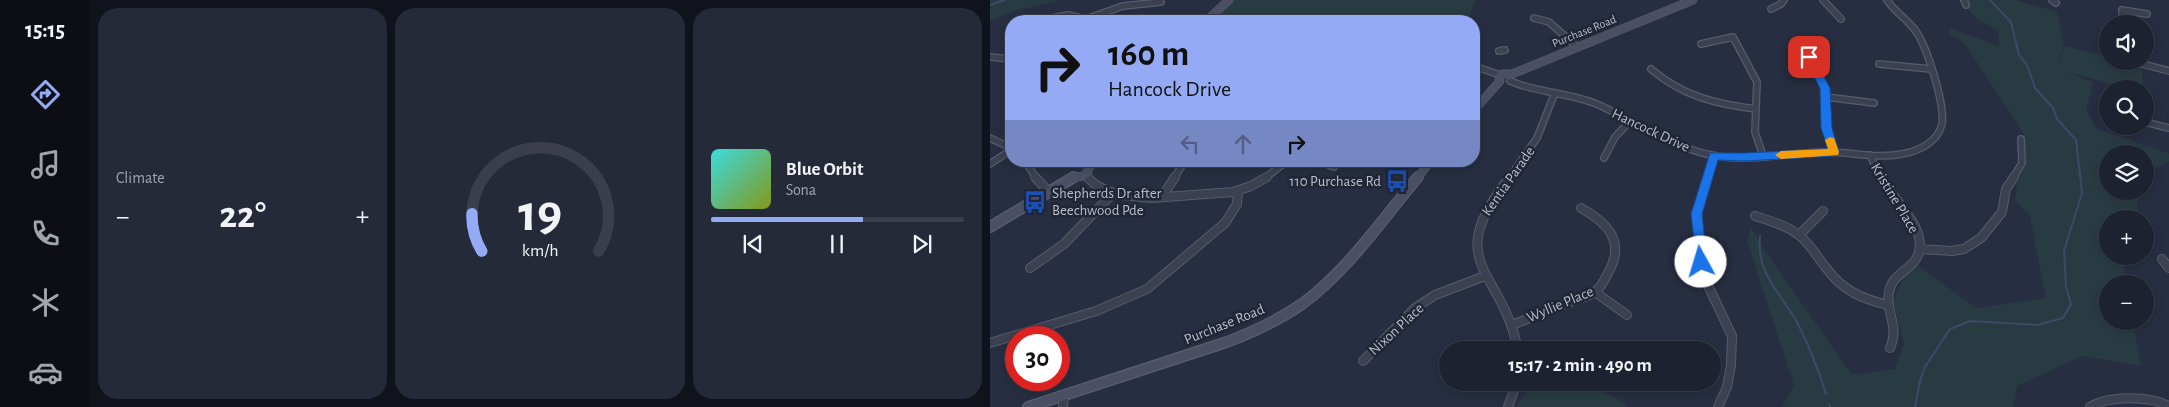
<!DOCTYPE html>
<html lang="en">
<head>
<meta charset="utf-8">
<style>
  :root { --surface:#1d2231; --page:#252a39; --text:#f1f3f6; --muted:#a0a4ab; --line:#3b3f4d; --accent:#94aaf5 }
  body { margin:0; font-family:"Alegreya Sans",sans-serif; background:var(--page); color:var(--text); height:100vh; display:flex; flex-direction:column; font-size:19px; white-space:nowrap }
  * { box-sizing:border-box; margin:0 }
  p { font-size:16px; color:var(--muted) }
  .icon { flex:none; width:28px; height:28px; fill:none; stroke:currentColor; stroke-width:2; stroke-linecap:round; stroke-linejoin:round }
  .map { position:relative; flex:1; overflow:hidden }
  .sheet { display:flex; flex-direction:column; gap:8px; padding:8px; background:#10131b; width:900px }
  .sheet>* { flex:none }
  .hud { position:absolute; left:15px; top:15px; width:475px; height:152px; border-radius:20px; box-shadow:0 2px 8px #0003,0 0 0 1px var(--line); background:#94aaf5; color:#111; overflow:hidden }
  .fabs { position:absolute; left:1109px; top:15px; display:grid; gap:10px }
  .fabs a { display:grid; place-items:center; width:55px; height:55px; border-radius:50%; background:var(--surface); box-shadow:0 2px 8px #0003,0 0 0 1px var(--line); font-size:25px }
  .speed { position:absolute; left:15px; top:326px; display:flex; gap:10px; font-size:25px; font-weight:700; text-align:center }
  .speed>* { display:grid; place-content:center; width:65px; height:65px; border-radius:50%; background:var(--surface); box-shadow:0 2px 8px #0003,0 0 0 1px var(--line); line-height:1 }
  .speed .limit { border:8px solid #d22; background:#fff; color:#111 }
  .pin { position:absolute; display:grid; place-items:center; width:42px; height:42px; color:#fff; margin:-21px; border-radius:10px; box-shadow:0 2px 8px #0006 }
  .me { position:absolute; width:55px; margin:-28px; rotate:354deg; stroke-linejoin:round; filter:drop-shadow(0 0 4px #0008) }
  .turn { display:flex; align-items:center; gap:18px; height:105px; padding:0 20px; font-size:22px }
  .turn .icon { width:65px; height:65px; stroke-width:2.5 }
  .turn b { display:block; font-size:35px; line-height:42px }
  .lanes { display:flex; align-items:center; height:48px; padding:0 20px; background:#0003; justify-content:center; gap:25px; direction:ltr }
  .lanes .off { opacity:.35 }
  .big { font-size:38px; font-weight:700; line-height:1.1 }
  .sheet .card { flex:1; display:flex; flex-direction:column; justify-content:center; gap:8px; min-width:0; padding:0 18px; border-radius:20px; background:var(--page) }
  .sheet .dial { align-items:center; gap:0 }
  .dial svg { height:130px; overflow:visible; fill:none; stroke:var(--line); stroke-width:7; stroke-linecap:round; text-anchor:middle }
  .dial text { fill:var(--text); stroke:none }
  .song { display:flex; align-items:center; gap:15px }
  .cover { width:60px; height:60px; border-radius:8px; background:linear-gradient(135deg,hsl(180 70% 55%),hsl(70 70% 35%)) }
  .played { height:5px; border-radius:2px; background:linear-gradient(90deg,var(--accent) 60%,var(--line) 60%) }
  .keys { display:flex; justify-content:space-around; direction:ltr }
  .heat { display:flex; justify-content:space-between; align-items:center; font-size:28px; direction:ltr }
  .sheet .tiles { flex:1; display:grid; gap:8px; grid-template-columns:repeat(3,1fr) }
  .trip { position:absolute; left:449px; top:341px; width:282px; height:50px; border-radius:25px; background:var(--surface); box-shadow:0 2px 8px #0003,0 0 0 1px var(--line); font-weight:700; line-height:50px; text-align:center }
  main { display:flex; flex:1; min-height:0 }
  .tab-bar { display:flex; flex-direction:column; width:90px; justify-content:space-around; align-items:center; background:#0c0e14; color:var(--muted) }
  .tab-bar .icon { width:35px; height:35px }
  .tab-bar .selected { color:var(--accent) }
  .tab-bar b { font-size:22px; color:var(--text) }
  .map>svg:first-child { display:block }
</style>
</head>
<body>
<main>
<nav class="tab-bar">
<b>15:15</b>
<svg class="icon selected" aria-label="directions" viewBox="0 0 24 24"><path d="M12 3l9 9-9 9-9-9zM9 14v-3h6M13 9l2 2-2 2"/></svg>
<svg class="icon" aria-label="music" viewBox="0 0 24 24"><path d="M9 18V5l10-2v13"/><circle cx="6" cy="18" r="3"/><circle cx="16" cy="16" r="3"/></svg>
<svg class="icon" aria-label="phone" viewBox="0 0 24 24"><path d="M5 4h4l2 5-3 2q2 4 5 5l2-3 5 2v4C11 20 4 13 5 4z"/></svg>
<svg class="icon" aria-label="climate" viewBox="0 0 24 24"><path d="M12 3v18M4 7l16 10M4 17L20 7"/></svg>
<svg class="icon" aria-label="car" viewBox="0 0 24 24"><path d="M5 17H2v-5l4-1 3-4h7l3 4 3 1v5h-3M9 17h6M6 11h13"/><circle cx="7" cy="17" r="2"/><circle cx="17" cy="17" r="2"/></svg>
</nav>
<section class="sheet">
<div class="tiles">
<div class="card"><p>Climate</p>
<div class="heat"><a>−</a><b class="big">22°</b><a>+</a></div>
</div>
<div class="card dial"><svg viewBox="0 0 100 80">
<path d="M14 69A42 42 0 1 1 86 69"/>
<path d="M14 69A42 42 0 0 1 8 46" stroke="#94aaf5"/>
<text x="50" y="56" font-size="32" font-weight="700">19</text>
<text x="50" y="72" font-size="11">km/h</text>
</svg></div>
<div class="card">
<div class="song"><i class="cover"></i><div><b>Blue Orbit</b><p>Sona</p></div></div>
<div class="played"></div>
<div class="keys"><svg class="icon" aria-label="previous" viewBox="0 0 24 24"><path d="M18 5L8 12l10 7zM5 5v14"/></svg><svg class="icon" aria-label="pause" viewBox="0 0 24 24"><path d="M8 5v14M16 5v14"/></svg><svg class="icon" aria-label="next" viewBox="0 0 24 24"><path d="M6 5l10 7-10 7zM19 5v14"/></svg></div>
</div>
</div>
</section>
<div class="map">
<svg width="1179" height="407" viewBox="0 0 1179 407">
  <rect width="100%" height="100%" fill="#272e41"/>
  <path fill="#293b42" d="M 0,0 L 72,0 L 24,11 L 0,21 Z
    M 245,0 L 486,0 L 477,21 L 223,21 Z
    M 970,0 L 1025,0 L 1067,12 L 1074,45 L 1066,69 L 1075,46 L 1117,57 L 1118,61 L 1134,61 L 1152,66 L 1153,89 L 1140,89 L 1074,71 L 1103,82 L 1096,110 L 1106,128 L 1179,154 L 1179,161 L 1155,174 L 1155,154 L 1118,154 L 1118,191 L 1148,191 L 1147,219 L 1118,219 L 1118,256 L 1134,256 L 1135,284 L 1118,284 L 1118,321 L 1143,321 L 1151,366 L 1092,356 L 1027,386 L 1023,407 L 792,407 L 804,385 L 757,241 L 761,227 L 773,248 L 862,375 L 905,369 L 914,344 L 903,302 L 912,280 L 926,264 L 986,308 L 1056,298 L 1040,216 L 1025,200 L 1034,134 L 975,44 L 960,34 L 959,28 L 1009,46 L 1008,30 L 988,20 Z
    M 552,383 L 584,383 L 601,386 L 635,403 L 636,407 L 526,407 L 535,393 Z"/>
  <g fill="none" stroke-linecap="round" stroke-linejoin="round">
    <path stroke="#3e4969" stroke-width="2" d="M 0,5 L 15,0
      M 770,236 C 766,274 790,292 807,322 C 819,345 828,369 836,394
      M 839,404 L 840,407
      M 925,407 L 930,381 L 935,367 L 960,329 L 980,321 L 1047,325 L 1073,318 L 1081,304 L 1076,287 L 1074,251 L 1092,193 L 1086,140 L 1067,119 L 1063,108 L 1045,88 L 1037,65 L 1029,55 L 1021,22 L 1000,0"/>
    <defs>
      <path id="street-far1" d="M 833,0 L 851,19
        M 974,0 L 976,5
        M 1062,0 L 1066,3
        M 781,9 L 791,4 L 794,0
        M 544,18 L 559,22 L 587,47
        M 96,19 L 133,6 L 171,2
        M 46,21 L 78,15 L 96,19 L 97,21
        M 1133,24 L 1132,10 L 1157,14
        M 1155,36 L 1159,37
        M 711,44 L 743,37 L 767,82 L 765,132 L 773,156
        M 817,46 L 819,57 L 835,88 L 837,128 L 844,152
        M 509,51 L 515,50
        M 0,57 L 21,59
        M 1141,61 L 1179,71
        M 889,64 L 941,69
        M 484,66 L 510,75
        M 661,69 C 692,96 726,104 766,109
        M 520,81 C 547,93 576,92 604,103 C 643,119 678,146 721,155 C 759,163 798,152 837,152 C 862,152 887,159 912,154 C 929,151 948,142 952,124 C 955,104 937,46 925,30 C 917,19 905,12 897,0
        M 836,97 L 884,103
        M 1155,122 L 1179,128
        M 0,138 L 21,148
        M 880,155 L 891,178
        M 614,158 L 625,137 L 640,121
        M 35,161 L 46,178
        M 329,161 L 344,167
        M 0,164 L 21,150
        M 95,175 L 98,178
        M 184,178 L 195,161
        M 275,178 L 297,161
        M 519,178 L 547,138 L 564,95
        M 718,178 L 724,156
        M 1023,178 L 1032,163 L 1031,139"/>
      <path id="street" d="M 45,177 L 58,191
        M 97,177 L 106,185 L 118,191 L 132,195 L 162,198 L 243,192 L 261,186 L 277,177
        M 520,177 C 450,264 512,268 528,350
        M 718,177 L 707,214 L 711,262 L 714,277 L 742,336 L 741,365 L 737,387 L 728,407
        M 890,177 C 903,200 947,236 923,263 C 914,272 901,278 899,292 C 895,314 910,324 900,348
        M 172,197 L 185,177
        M 765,216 C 781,221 798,226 810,236 C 821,245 828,258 837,269 C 853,291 873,299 898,305
        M 809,235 L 833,211
        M 930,249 L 962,251 L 974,249 L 991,238 L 1012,212 L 1016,189 L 1024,177
        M 1172,259 L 1179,268
        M 40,268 L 74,244 L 123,193
        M 605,292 L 637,315
        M 522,325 C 542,317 563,309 583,301 C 590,298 600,296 605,292 C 611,288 615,279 618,273 C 636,242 618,223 591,208
        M 0,343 L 106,311 L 157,289 L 235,223 L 247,204 L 248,191
        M 373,361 L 425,308 L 445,295 L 495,276
        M 73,407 L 74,395
        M 518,407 L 527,382
        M 1100,407 C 1120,395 1159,396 1179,406"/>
      <path id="secondary-far1" d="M 216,21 L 239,0
        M 522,74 L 703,0
        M 510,81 L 509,78 L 512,74 L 522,74
        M 484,110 L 510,81
        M 98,168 L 107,161
        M 81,178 L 93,176 L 98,172 L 98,168
        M 427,178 L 441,161"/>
      <path id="secondary" d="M 0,227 L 84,177
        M 38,407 L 237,342 C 263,332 289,320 312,304 C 358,270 392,220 428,177"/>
    </defs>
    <use href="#street-far1" stroke="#565c6b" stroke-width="8"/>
    <use href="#street" stroke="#565c6b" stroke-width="10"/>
    <use href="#secondary-far1" stroke="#565c6b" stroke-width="9"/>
    <use href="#secondary" stroke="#565c6b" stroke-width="12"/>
    <use href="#street-far1" stroke="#3b4151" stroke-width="5.5"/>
    <use href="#street" stroke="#3b4151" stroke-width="8"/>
    <use href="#secondary-far1" stroke="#4a4f64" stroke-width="8"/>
    <use href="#secondary" stroke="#4a4f64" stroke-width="9"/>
  </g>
  <path fill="#1a73e8" stroke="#114b97" d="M 819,54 L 823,57 L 840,88 L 842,128 L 849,152 L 844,156 L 755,161 L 728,160 L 712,214 L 717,262 L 715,266 L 707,266 L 701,214 L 720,153 L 755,153 L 838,149 L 831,128 L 830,88 L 814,57 Z"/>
  <path fill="#f59e0b" d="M 840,137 L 844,138 L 849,152 L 848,155 L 791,159 L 785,155 L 791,151 L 838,149 L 835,140 Z"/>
  <defs>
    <symbol id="bus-bare" viewBox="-9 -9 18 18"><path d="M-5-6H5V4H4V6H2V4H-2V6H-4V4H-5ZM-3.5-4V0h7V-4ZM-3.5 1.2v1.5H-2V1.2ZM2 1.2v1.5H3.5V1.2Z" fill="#1a4fb4" stroke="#202636" stroke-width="2.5" paint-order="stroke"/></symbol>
  </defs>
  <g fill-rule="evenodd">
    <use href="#bus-bare" x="391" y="165" width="32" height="32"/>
    <use href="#bus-bare" x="29" y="186" width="32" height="32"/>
  </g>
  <g text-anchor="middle" stroke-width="5" stroke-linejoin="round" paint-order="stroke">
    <g font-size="12" fill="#b8bdcb" stroke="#202636">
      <text transform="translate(594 31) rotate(-22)" y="4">Purchase Road</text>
    </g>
    <g font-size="15" fill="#b8bdcb" stroke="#202636">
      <text transform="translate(661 130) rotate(25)" y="5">Hancock Drive</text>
      <text transform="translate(518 181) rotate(-55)" y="5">Kentia Parade</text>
      <text transform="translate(905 198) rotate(59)" y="5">Kristine Place</text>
      <text transform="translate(570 304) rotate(-23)" y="5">Wyllie Place</text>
      <text transform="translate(234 324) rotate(-22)" y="5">Purchase Road</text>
      <text transform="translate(406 329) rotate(-43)" y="5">Nixon Place</text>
    </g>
    <g font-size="15" fill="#b8bdcb" stroke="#202636" text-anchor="end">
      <text x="391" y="186">110 Purchase Rd</text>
      <text x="62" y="198" text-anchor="start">Shepherds Dr after<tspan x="62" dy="17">Beechwood Pde</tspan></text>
    </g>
  </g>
</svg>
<div class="fabs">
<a><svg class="icon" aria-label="sound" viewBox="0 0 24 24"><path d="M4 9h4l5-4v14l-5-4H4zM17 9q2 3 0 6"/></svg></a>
<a><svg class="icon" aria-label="search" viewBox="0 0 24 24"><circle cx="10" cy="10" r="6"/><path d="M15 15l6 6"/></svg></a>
<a><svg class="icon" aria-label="layers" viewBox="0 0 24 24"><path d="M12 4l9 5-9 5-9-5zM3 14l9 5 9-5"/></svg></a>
<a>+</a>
<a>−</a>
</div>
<div class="speed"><div class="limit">30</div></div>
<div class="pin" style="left:819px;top:57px;background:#d93025"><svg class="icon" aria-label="arrive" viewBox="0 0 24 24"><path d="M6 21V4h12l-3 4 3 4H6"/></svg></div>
<svg class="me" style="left:711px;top:262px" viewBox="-20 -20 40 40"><circle r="19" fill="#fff"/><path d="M0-13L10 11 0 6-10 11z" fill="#1a73e8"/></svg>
<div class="trip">15:17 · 2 min · 490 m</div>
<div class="hud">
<div class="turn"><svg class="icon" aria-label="right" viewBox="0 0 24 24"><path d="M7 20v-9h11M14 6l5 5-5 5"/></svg><div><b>160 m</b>Hancock Drive</div></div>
<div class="lanes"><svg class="icon off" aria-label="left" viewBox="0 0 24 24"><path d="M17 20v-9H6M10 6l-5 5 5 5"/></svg><svg class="icon off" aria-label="ahead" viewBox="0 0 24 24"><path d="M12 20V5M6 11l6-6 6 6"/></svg><svg class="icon" aria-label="right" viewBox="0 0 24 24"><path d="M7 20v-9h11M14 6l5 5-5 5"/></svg></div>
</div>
</div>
</main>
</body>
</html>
